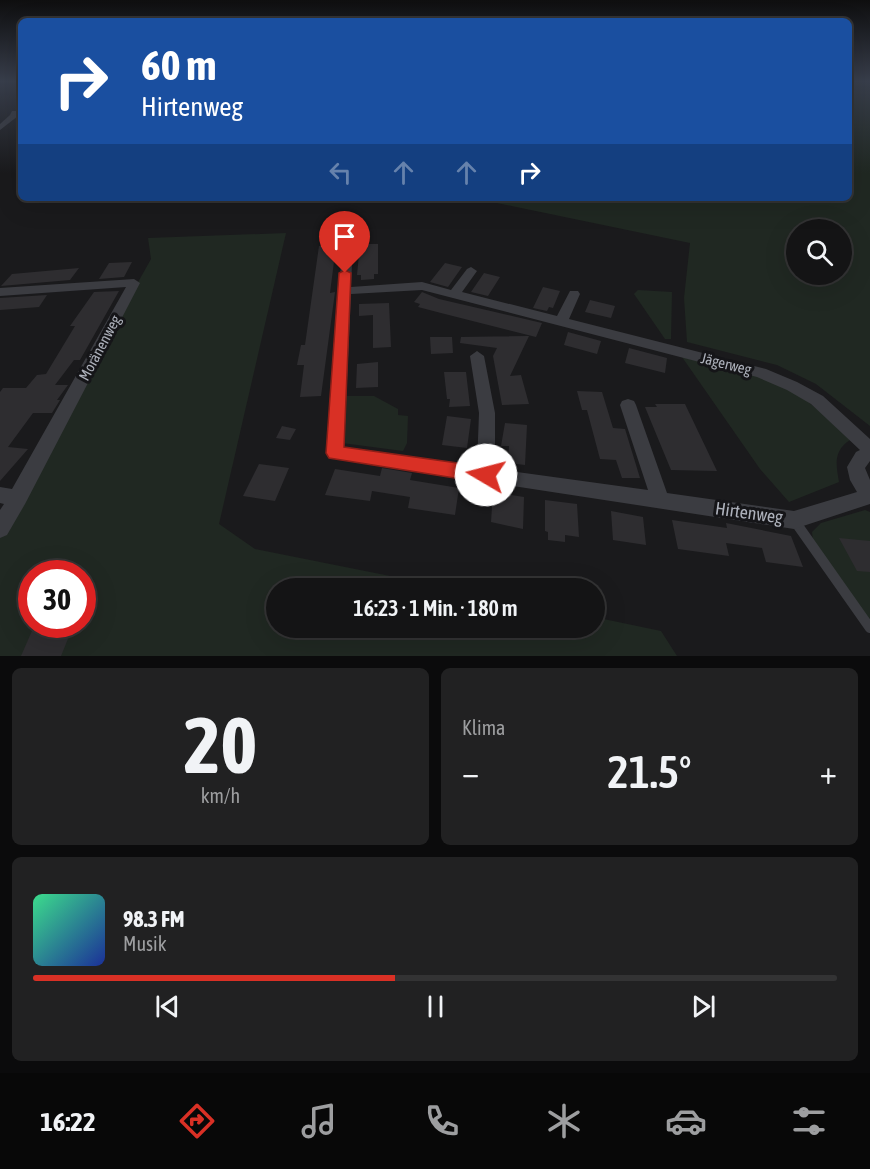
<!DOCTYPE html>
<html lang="de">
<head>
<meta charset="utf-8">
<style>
  :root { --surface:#141415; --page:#212122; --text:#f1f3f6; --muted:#9d9ea0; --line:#333334; --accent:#d93025 }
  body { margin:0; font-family:"Asap Condensed",sans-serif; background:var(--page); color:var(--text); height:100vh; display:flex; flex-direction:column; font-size:22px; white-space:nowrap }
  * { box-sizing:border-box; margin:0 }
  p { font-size:20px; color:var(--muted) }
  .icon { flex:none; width:33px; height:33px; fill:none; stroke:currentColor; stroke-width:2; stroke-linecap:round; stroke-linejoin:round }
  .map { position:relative; height:656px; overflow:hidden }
  .panel { display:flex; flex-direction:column; gap:12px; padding:12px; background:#0b0b0c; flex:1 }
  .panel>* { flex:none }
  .guide { position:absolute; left:18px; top:18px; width:834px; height:183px; border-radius:9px; box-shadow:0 6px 24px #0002,0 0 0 2px var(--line); background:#1a4fa0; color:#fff; overflow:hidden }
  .tools { position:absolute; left:786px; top:219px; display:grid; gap:12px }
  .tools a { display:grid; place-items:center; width:66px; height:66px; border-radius:50%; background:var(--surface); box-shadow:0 6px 24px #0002,0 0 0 2px var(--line); font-size:30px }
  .speed { position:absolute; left:18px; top:560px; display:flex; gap:12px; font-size:30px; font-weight:700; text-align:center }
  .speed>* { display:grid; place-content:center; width:78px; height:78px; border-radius:50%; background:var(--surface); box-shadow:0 6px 24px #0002,0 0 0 2px var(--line); line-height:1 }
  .speed .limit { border:9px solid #d22; background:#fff; color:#111 }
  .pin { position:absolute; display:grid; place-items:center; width:51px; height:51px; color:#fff; margin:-62px -26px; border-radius:50% 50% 50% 0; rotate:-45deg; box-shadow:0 0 6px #0007 }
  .pin .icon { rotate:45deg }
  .me { position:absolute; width:66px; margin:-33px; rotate:278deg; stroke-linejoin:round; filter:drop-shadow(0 0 4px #0008) }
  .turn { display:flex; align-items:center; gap:21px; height:126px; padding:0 24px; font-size:27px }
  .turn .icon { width:78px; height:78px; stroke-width:2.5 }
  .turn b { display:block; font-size:42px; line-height:51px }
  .lanes { display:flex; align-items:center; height:57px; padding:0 24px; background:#0003; justify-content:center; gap:30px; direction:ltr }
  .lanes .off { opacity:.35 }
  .big { font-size:45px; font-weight:600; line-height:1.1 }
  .panel .card { flex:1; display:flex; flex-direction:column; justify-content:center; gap:9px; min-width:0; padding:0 21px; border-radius:9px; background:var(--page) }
  .panel .dial { align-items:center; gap:0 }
  .dial b { font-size:78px; line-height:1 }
  .song { display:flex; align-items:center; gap:18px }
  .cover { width:72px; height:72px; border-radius:9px; background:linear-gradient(135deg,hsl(150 70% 55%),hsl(230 70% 35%)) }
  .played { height:6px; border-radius:3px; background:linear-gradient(90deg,var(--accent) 45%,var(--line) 45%) }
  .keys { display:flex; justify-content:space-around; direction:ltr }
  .heat { display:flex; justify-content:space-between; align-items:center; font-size:33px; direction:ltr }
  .panel .tiles { flex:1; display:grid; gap:12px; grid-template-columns:1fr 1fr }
  .card:last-child { grid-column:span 2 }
  .trip { position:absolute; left:266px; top:578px; width:339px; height:60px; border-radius:30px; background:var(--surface); box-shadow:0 6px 24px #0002,0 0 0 2px var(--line); font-weight:600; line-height:60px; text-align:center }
  .tabs { display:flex; height:96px; justify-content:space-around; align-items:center; background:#080808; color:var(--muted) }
  .tabs .icon { width:42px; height:42px }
  .tabs .selected { color:var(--accent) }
  .tabs b { font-size:27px; color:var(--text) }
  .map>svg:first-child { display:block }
</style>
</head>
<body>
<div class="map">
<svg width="870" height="656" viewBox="0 0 870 656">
  <rect width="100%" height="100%" fill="#1a1a1c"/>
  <path fill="#202822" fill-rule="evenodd" d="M 849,81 L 870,81 L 870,426 L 816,384 L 777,365 L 687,342 L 684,298 L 690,243 L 473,198 L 849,198 ZM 796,230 L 842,230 L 842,274 L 796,274 Z
    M 286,233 L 219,524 L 255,549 L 450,588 L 276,588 L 276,627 L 594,627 L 594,617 L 661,631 L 677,656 L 0,656 L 0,529 L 151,259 L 148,238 ZM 32,573 L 82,573 L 82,624 L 32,624 Z
    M 638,290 L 672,292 L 671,339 L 665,339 L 634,294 Z
    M 682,357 C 719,367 765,372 797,394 C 817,407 833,424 850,440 C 833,451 836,465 839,482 L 789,502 L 760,469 Z
    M 344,396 L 374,396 L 398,409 L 398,415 L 408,416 L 407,443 L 403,451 L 342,443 Z
    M 865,510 L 870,512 L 870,621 L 813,541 L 812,532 L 821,523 Z"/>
  <path fill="#2e2d30" d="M 360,244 L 378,244 L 378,274 L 374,274 L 374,279 L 361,280 L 361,275 L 357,275 Z
    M 319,246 L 336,246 L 330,293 L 335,292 L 321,396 L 300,397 L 304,365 L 297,365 L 301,345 L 305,345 Z
    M 132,262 L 124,277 L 99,279 L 109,263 Z
    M 445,263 L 462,267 L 448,287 L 430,282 Z
    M 79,268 L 70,280 L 1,286 L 12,274 Z
    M 484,273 L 500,277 L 488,296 L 471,292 Z
    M 543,287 L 560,291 L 553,308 L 549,307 L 547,311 L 533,308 Z
    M 119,291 L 80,360 L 74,360 L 55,385 L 68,385 L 57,400 L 60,400 L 52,413 L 33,413 L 8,447 L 28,449 L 0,481 L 0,392 L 3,388 L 26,388 L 37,375 L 46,374 L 75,326 L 70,326 L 94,292 Z
    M 422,292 L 439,299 L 542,323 L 536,337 L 441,313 L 418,307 L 420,304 L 414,302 Z
    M 47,295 L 39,307 L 0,310 L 0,298 Z
    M 590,300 L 615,306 L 611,318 L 585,312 Z
    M 389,303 L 391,347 L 373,348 L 373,315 L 359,316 L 359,304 Z
    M 568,332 L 601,341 L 597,354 L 564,345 Z
    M 529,336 L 510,376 L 521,375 L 529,404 L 502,405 L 493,356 L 497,348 L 460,343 L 461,337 Z
    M 430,337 L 452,337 L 453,353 L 431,354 Z
    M 629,348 L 667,358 L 665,373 L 625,363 Z
    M 378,362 L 378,387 L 356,388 L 357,364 Z
    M 444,372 L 466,372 L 470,406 L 449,407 L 450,399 L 447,399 Z
    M 577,391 L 602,392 L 613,428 L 625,429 L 640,478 L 622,478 L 616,460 L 600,459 L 587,410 L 582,410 Z
    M 655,404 L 685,404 L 717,471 L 671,470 L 645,407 L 657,407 Z
    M 447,416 L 471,419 L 467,448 L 442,445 Z
    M 505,423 L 527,425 L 525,465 L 508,463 L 509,446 L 501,446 Z
    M 282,426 L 296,429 L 290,440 L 276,438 Z
    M 259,464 L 289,468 L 275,501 L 243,496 Z
    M 382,468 L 412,473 L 410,480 L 459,488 L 455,515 L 408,508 L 410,497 L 372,491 L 370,501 L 325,495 L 335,469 L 380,476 Z
    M 493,492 L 524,497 L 523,529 L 491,522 Z
    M 545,500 L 577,504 L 579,537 L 565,535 L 565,542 L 548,540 L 548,532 L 545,531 Z
    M 611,511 L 643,517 L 646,545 L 613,540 Z
    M 672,520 L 727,528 L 726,523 L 791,536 L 803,567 L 766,562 L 762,548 L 726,543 L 729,556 L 678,549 Z
    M 839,538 L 870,541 L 870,572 L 857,571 Z
    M 35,624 L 74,624 L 61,656 L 21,656 Z"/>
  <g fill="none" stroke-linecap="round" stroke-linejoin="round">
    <path stroke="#3b3c41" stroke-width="10" d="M 794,520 L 870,628"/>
    <path fill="#3b3c41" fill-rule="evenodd" d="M 12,111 L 16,111 L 18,116 L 0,130 L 0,124 L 10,115 Z
      M 348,236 L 353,239 L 351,287 L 422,282 L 451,290 L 467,269 L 471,267 L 477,271 L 462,292 L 557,316 L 570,291 L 578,291 L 580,294 L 569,319 L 766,369 L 797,382 L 823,396 L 870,439 L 870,461 L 865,468 L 870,480 L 870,504 L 794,529 L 329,458 L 326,453 L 343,239 ZM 422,290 L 757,377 L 787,390 L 811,404 L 860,450 L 856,452 L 847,467 L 850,480 L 857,492 L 794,511 L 667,493 L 636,405 L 634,401 L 628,399 L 622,401 L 620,405 L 648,490 L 495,469 L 495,413 L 484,356 L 477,351 L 470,356 L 479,413 L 477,466 L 344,447 L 351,294 Z
      M 134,279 L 140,283 L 25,504 L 7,535 L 0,538 L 0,510 L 4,504 L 0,503 L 0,487 L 12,489 L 126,287 L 0,296 L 0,288 Z"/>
  </g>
  <linearGradient id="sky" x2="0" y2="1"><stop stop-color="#0e0e0f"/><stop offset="0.47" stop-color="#383e4b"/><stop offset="1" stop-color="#383e4b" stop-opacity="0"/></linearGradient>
  <rect width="870" height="173" fill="url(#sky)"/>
  <path fill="#d93025" stroke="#8d1f18" stroke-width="1.5" d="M 345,270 L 351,273 L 344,447 L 486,467 L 492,469 L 495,475 L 492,480 L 486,483 L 329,458 L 326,453 L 339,273 Z"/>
  <g text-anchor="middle" stroke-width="6" stroke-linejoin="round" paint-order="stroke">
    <g font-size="15" fill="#adb1bb" stroke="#151518">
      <text transform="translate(100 348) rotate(-62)" y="5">Moränenweg</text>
      <text transform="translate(726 364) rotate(14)" y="5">Jägerweg</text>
    </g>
    <g font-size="18" fill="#adb1bb" stroke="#151518">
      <text transform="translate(749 513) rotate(8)" y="6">Hirtenweg</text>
    </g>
  </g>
</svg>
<div class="tools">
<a><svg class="icon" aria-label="search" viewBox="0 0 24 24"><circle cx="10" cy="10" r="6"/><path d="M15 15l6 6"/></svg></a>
</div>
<div class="speed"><div class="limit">30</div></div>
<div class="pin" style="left:345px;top:273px;background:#d93025"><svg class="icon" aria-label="arrive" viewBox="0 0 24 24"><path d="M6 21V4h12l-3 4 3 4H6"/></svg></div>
<svg class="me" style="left:486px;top:475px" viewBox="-20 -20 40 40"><circle r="19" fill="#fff"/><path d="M0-13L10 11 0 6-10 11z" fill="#d93025"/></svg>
<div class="trip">16:23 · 1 Min. · 180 m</div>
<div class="guide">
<div class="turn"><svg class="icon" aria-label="right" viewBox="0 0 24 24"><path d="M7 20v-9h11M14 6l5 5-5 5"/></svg><div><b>60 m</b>Hirtenweg</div></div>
<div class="lanes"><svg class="icon off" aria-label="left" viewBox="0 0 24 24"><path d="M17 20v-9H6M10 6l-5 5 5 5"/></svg><svg class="icon off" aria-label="ahead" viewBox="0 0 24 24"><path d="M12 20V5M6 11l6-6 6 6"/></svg><svg class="icon off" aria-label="ahead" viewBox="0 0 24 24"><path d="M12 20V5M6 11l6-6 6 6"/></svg><svg class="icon" aria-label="right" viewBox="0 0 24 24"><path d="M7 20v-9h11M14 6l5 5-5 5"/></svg></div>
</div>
</div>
<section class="panel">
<div class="tiles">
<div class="card dial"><b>20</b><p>km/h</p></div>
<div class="card"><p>Klima</p>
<div class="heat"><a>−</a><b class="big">21.5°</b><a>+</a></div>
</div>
<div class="card">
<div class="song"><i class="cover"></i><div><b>98.3 FM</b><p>Musik</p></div></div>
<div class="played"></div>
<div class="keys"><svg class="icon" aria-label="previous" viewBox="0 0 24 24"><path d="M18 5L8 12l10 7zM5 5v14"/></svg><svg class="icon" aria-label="pause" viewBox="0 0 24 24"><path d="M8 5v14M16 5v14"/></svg><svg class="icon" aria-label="next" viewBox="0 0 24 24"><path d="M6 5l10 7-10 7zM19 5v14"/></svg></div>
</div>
</div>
</section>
<nav class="tabs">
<b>16:22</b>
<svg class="icon selected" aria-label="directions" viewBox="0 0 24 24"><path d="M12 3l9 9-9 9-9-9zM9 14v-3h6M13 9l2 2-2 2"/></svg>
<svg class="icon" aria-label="music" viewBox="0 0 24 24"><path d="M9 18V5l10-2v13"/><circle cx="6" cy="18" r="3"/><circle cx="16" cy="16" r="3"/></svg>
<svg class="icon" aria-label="phone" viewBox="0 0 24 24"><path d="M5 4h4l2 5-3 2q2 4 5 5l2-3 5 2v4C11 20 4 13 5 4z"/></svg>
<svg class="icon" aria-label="climate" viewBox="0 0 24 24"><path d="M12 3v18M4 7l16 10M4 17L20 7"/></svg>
<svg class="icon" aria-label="car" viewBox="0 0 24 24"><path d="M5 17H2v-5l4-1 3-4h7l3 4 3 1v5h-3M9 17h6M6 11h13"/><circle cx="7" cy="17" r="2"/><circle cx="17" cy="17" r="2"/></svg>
<svg class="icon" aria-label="filters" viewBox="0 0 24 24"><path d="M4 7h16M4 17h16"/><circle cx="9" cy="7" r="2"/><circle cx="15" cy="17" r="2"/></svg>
</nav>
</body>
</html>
